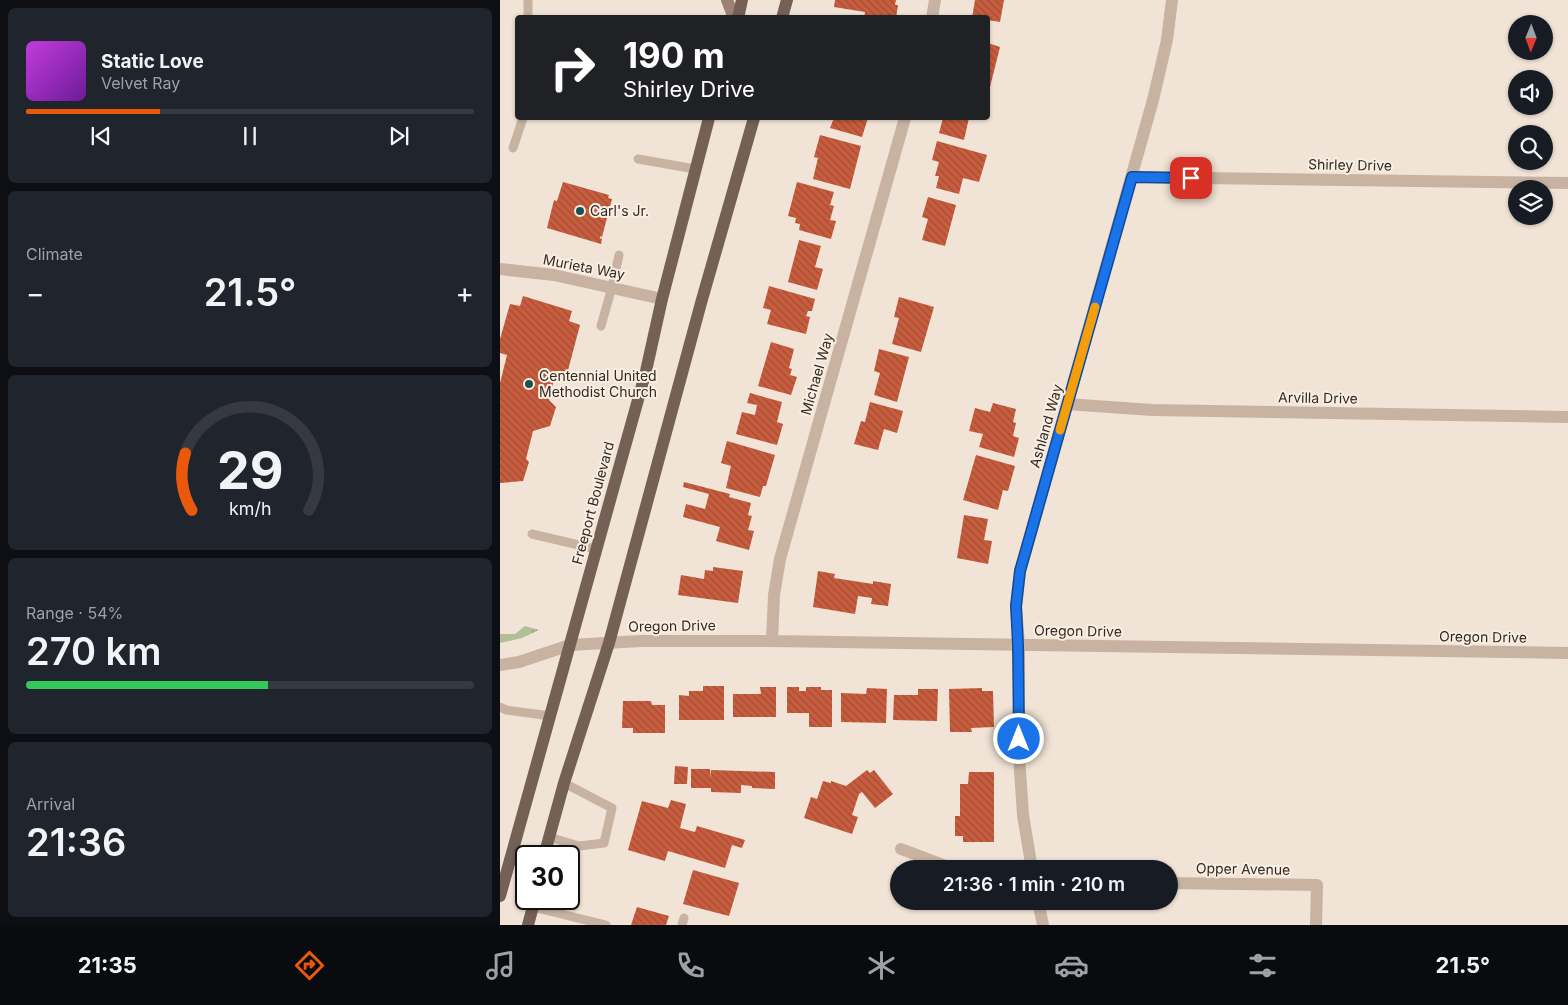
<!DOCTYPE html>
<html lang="en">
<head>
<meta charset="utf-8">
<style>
  :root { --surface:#171b24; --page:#20242c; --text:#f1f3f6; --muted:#9ea1a6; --line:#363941; --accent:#ea580c }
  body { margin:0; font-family:Inter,sans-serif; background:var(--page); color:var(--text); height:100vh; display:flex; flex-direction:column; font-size:19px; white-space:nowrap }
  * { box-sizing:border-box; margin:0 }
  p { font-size:16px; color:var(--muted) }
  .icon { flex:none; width:28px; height:28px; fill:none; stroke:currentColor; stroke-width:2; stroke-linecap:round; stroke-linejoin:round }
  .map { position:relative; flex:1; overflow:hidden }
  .details { display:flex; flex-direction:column; gap:8px; padding:8px; background:#0d0f14; width:500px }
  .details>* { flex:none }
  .top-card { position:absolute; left:15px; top:15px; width:475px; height:105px; border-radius:5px; box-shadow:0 1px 4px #0004; background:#202124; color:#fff; overflow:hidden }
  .needle { width:32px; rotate:181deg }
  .fabs { position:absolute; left:1008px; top:15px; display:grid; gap:10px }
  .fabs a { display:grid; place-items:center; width:45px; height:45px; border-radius:50%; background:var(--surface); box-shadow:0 1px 4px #0004; font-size:25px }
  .speed { position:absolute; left:15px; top:845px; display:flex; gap:10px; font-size:25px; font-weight:700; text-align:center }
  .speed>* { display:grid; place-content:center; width:65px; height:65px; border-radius:50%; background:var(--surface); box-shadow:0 1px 4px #0004; line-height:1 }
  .speed .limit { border:2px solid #111; border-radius:8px; background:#fff; color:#111 }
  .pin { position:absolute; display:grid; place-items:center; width:42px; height:42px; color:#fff; margin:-21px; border-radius:10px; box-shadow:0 2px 8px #0006 }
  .me { position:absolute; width:55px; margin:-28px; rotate:0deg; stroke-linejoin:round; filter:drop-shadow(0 0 4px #0008) }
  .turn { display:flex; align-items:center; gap:18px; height:105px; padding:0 25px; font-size:22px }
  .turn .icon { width:65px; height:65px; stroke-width:2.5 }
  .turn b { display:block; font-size:35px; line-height:42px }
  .big { font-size:38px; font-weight:600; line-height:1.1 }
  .details .widget { flex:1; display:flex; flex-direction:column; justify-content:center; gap:8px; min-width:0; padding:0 18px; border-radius:8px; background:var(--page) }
  .details .dial { align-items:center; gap:0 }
  .dial svg { height:130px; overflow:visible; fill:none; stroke:var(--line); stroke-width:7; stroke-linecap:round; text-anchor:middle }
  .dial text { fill:var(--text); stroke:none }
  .song { display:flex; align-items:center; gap:15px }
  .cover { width:60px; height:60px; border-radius:8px; background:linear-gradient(135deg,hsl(290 70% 55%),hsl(280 70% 35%)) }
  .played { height:5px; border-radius:2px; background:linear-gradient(90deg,var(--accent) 30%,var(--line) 30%) }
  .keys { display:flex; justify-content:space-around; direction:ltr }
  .heat { display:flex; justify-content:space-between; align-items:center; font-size:28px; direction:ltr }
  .charge { height:8px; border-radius:4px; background:linear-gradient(90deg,#34c759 54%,var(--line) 0) }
  .trip { position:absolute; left:390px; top:860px; width:288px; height:50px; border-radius:25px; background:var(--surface); box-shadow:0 1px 4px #0004; font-weight:600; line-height:50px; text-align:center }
  .menu { display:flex; height:80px; justify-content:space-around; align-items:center; background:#090b0e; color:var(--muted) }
  .menu .icon { width:35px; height:35px }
  .menu .on { color:var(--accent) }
  .menu b { font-size:22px; color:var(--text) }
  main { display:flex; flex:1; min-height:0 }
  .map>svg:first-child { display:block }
</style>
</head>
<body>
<main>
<section class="details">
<div class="widget">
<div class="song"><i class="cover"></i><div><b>Static Love</b><p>Velvet Ray</p></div></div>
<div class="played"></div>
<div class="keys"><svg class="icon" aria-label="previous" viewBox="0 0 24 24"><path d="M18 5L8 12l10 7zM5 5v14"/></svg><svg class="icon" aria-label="pause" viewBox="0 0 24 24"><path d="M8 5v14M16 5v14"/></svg><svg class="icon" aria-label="next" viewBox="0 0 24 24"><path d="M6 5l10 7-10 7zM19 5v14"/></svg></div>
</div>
<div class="widget"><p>Climate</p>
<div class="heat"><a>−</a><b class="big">21.5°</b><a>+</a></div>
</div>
<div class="widget dial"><svg viewBox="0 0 100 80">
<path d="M14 69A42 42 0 1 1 86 69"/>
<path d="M14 69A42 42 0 0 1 10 34" stroke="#ea580c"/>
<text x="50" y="56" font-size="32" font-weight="700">29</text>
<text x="50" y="72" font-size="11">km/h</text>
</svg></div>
<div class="widget"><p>Range · 54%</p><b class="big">270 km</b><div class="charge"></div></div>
<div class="widget"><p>Arrival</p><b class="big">21:36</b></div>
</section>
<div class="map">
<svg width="1068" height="925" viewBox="0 0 1068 925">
  <defs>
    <pattern id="grass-tufts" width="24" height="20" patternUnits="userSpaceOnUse" patternTransform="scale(1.25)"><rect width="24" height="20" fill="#b2bf96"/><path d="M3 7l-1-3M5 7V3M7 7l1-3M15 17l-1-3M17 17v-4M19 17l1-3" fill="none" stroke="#919b7a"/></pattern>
    <pattern id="building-back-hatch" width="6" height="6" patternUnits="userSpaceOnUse" patternTransform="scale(1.25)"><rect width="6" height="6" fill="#c75d3e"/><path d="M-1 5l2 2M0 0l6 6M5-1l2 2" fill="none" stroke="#a24d34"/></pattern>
  </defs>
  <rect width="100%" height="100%" fill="#f1e4d6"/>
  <path fill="url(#grass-tufts)" d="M 25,626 L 39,630 L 22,638 L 0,643 L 0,634 L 15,634 Z"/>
  <path fill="url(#building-back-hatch)" d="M 335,0 L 396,0 L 395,5 L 398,5 L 396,18 L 364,18 L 365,12 L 334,7 Z
    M 475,0 L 504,0 L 500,22 L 488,20 L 488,18 L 472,18 Z
    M 488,43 L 500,47 L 488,95 Z
    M 334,118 L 368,118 L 362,137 L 330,128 Z
    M 443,118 L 469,118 L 464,140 L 439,133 Z
    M 320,135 L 361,146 L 350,189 L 313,179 L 318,158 L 314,157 Z
    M 437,141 L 487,155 L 479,182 L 463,178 L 459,194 L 436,188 L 439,176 L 435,176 L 439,162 L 432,160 Z
    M 63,182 L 109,195 L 108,198 L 112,199 L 102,237 L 100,236 L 100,238 L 102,239 L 101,244 L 47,228 L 54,200 L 57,201 Z
    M 297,182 L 334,192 L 330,205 L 334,206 L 330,220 L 336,221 L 331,239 L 299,230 L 300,224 L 295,223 L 296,218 L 288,216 Z
    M 428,197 L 456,205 L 445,246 L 422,240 L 428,219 L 422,217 Z
    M 299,240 L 321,246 L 315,267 L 323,269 L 317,290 L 288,282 Z
    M 269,286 L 315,299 L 312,311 L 308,311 L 306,316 L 310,317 L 306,334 L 267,324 L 271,310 L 263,308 Z
    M 23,296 L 72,311 L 69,321 L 80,325 L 67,374 L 56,371 L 49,400 L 56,407 L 50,426 L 33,431 L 26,459 L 29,462 L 23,481 L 0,483 L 0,383 L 7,355 L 0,353 L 0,339 L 10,304 L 20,306 Z
    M 399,297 L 434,307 L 421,352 L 392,344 L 399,318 L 394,317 Z
    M 271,342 L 294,349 L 289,368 L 292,369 L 290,375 L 297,377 L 291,395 L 258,386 Z
    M 379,349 L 409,357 L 397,402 L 374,395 L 380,373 L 374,371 Z
    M 250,393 L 282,402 L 277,422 L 283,424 L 277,445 L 236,434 L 242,412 L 255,415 L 257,405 L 247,403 Z
    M 370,402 L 403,411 L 397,433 L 384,429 L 378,450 L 354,444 L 361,421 L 365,422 Z
    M 493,403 L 516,409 L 513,422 L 516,423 L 513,436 L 519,438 L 514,457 L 479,447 L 483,434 L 469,431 L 475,408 L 490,412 Z
    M 227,441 L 275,455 L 266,486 L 263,486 L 260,497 L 226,488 L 231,466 L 221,463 Z
    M 476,455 L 515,466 L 508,491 L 503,490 L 498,510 L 463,500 Z
    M 184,482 L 230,494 L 229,497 L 251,503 L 248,515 L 252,516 L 248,530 L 254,531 L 249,550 L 216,541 L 220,527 L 183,517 L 186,504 L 205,509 L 209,494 L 183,487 Z
    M 464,515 L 488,519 L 484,540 L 492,541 L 488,564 L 457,558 Z
    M 213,567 L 243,571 L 238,603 L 178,595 L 181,575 L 204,579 L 205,570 L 213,571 Z
    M 318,571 L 335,574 L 334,578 L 373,584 L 373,581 L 391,584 L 388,606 L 371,604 L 372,598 L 358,596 L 355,614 L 313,607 Z
    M 203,686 L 224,686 L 224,720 L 179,720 L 179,695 L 189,696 L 189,691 L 203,691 Z
    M 260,687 L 276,687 L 276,717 L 233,717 L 233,694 L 261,694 Z
    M 287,687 L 299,687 L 299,691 L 306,691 L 306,687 L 321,687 L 321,690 L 332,690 L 332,727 L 309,727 L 309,713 L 287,713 Z
    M 367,688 L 387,689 L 386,723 L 341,722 L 341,693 L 366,694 Z
    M 482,688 L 482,691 L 493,691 L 494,727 L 471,728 L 472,732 L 450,732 L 449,689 Z
    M 418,689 L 438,689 L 437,721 L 393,720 L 394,695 L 418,695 Z
    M 123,701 L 151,701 L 152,705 L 165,705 L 165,733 L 133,733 L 133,728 L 122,728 Z
    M 175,766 L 188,767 L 187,784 L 174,784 Z
    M 191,769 L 210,769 L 210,778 L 211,770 L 275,772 L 275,789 L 252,788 L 252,786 L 241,785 L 241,793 L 211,792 L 211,788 L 191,788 Z
    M 367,770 L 370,773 L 374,770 L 393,794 L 375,808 L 362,792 L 359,794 L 352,815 L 358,817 L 352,834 L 304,818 L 311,797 L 317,799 L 323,781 L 331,783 L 331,781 L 346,786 Z
    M 469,772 L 494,772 L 494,842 L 463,842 L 463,836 L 455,836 L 455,816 L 460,816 L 460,784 L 468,784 Z
    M 171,800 L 186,804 L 180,828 L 195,832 L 197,826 L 245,840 L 242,848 L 232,845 L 225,868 L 168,851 L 165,861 L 128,850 L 142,801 L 168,808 Z
    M 193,870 L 239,883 L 229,916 L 183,904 Z
    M 137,907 L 169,916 L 166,925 L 131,925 Z"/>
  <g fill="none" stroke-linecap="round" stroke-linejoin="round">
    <path stroke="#c8b3a2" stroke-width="9" d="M 28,0 L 28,18
      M 13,148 L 23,118
      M 138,159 L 195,169
      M 101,326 L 112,287 L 119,255
      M 32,534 L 96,549
      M 0,707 L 6,710 L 50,716
      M 49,837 L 79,846 L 104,843 L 112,808 L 64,783
      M 33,907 L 106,925
      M 182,925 L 184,918"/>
    <path stroke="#c8b3a2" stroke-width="12" d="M 432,18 L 435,0
      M 632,177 L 1068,183
      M 0,269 L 54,275 L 162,299
      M 567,404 L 652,410 L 1068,417
      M 272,641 L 274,595 L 280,559 L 405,118
      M 0,665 L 19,662 L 70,645 L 141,641 L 272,641 L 1068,653
      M 401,849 L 454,869
      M 532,869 L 523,815 L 519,756 L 519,645 L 516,607 L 520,571 L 653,100 L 667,40 L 672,0
      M 669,883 L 817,885 L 816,925
      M 538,901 L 543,925"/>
    <path stroke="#9c8274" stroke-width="12" d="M 227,0 L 234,18"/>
    <path stroke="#756055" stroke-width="12" d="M 238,18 L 242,0
      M 282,18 L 287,0
      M 44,856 L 64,783 L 109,643 L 201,303 L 254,118
      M 0,896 L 146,371 L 162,299 L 209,118
      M 28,925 L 35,899"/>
  </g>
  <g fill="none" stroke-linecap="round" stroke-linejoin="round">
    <defs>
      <path id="route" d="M 519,739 L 518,645 L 516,606 L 520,571 L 632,177 L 691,178"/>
    </defs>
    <use href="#route" stroke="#114b97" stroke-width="12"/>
    <use href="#route" stroke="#1a73e8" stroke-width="9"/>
    <path stroke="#f59e0b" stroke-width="9" d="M 560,430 L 595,307"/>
  </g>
  <g fill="#1a5154" stroke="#f9eee2" stroke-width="2">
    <circle cx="80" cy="211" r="5"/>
    <circle cx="29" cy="384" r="5"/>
  </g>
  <g text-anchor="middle" stroke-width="4" stroke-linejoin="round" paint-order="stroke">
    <g font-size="14" fill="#332925" stroke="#f9eee2">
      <text transform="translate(850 165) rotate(1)" y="5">Shirley Drive</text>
      <text transform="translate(84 267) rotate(11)" y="5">Murieta Way</text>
      <text transform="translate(317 374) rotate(-74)" y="5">Michael Way</text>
      <text transform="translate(818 398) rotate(1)" y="5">Arvilla Drive</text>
      <text transform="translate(546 426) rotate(-74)" y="5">Ashland Way</text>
      <text transform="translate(93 503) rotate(-75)" y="5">Freeport Boulevard</text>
      <text transform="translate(172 626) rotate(-1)" y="5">Oregon Drive</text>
      <text transform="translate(578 631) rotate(1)" y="5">Oregon Drive</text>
      <text transform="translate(983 637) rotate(1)" y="5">Oregon Drive</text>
      <text transform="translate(743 869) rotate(1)" y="5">Opper Avenue</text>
    </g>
    <g font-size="14" fill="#332925" stroke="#f9eee2" text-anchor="start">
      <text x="90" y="216">Carl's Jr.</text>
      <text x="39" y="381">Centennial United<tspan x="39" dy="16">Methodist Church</tspan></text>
    </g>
  </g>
</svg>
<div class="fabs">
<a><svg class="needle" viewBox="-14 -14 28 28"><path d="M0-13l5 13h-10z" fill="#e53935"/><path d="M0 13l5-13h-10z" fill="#9ea1a6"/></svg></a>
<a><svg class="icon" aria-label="sound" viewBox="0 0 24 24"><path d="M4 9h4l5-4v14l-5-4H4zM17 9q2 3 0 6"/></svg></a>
<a><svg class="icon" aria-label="search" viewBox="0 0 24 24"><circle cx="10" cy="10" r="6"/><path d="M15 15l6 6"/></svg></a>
<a><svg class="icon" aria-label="layers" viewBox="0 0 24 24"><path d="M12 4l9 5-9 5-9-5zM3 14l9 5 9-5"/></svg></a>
</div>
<div class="speed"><div class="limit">30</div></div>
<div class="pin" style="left:691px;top:178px;background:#d93025"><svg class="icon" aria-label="arrive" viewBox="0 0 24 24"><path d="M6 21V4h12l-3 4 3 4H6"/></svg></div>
<svg class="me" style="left:519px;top:739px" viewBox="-20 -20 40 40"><circle r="17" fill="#1a73e8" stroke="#fff" stroke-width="3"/><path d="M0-11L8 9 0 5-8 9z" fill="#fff"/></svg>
<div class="trip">21:36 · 1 min · 210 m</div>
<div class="top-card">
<div class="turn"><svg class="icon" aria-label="right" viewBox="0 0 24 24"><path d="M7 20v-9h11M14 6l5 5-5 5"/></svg><div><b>190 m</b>Shirley Drive</div></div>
</div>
</div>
</main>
<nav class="menu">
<b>21:35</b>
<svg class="icon on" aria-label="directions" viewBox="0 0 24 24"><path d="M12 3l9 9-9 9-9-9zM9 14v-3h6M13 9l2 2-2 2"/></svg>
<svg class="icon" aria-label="music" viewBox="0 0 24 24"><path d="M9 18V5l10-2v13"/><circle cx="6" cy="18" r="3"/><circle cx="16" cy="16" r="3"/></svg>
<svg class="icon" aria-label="phone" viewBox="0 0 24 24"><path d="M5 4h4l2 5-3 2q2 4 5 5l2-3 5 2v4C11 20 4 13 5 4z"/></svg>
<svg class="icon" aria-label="climate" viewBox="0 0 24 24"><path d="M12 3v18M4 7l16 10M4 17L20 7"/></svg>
<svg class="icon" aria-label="car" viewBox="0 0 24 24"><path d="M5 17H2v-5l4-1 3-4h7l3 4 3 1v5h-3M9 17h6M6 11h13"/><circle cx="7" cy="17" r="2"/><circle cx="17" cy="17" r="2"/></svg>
<svg class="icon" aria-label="filters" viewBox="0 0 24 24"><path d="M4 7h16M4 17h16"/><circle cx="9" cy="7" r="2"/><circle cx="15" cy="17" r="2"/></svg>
<b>21.5°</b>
</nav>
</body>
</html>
